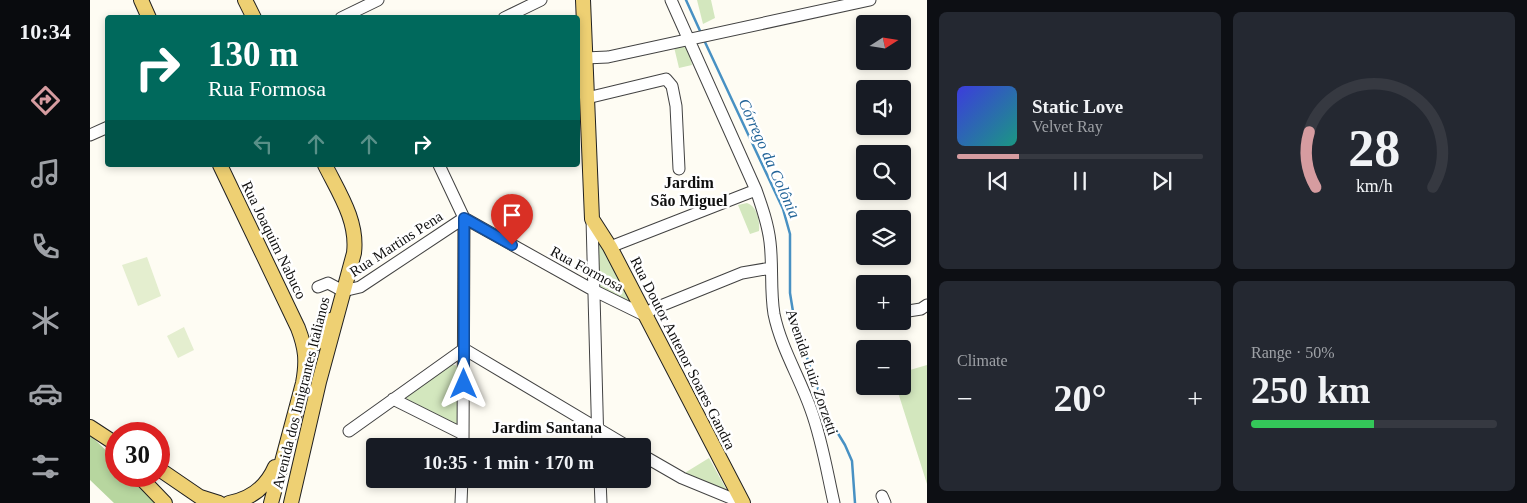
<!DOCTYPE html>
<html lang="en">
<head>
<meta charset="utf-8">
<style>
  :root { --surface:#171b24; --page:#242831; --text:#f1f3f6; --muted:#9ea1a6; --line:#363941; --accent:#d69ca0 }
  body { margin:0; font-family:Georgia,serif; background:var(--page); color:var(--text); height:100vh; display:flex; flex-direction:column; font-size:19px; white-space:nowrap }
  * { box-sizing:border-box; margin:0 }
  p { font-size:16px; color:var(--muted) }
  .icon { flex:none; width:28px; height:28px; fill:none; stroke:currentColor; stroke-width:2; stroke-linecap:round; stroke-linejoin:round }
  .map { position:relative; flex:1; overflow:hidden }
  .panel { display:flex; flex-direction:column; gap:12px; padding:12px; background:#0d0f14; width:600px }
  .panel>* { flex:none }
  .banner { position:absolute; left:15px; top:15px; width:475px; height:152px; border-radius:5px; box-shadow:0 2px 8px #0003; background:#00695c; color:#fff; overflow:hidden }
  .needle { width:32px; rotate:78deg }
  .buttons { position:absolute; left:766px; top:15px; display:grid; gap:10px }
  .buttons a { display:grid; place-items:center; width:55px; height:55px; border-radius:5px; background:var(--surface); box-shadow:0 2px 8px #0003; font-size:25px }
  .speed { position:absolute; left:15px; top:422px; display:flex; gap:10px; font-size:25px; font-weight:700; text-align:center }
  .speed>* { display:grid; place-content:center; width:65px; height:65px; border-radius:50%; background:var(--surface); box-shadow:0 2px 8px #0003; line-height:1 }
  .speed .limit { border:8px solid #d22; background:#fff; color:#111 }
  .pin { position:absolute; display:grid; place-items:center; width:42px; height:42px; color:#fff; margin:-51px -21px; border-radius:50% 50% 50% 0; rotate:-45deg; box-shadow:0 0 5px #0007 }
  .pin .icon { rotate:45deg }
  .me { position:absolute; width:55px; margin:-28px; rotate:0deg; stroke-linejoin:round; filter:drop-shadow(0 0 4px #0008) }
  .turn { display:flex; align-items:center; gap:18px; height:105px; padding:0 20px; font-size:22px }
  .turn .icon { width:65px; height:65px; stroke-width:2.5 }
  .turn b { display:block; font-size:35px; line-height:42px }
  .lanes { display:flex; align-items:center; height:48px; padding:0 20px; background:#0003; justify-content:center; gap:25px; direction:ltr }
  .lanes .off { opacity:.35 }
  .big { font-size:38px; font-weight:700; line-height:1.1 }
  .panel .card { flex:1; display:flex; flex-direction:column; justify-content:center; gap:8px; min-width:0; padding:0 18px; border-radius:8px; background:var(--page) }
  .panel .dial { align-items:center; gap:0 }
  .dial svg { height:130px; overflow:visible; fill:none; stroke:var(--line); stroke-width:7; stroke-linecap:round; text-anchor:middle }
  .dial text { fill:var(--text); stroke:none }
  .song { display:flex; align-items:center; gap:15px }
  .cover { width:60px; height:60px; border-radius:8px; background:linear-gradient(135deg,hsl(240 70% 55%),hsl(170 70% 35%)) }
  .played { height:5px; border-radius:2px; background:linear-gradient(90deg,var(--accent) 25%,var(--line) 25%) }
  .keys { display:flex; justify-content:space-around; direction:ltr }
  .heat { display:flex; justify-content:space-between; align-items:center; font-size:28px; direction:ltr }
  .charge { height:8px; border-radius:4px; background:linear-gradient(90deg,#34c759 50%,var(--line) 0) }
  .panel .tiles { flex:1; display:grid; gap:12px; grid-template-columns:repeat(2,1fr) }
  .trip { position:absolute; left:276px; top:438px; width:285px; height:50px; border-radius:5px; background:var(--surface); box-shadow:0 2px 8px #0003; font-weight:700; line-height:50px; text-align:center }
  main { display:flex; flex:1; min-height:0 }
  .tabs { display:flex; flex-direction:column; width:90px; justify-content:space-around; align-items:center; background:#090b0e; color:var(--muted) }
  .tabs .icon { width:35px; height:35px }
  .tabs .on { color:var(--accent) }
  .tabs b { font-size:22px; color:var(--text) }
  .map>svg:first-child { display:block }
</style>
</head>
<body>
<main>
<nav class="tabs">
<b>10:34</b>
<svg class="icon on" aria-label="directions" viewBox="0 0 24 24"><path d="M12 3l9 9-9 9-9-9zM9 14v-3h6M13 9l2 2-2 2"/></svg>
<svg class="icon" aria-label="music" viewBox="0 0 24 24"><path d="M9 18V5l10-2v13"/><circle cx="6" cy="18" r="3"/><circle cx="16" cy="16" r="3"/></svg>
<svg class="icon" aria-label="phone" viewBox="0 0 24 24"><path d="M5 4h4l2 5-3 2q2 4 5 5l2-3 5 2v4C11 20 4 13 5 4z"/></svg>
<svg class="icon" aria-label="climate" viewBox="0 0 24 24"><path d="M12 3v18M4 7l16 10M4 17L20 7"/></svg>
<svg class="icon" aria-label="car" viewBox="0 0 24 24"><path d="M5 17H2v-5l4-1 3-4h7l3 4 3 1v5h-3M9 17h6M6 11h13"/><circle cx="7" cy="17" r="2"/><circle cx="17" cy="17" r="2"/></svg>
<svg class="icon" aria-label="filters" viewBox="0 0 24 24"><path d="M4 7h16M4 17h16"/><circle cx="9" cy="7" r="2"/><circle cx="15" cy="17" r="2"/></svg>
</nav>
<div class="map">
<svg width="837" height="503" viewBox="0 0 837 503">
  <rect width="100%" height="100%" fill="#fefcf3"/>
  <path fill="#d3e7be" d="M 607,0 L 621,0 L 625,18 L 613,24 Z
    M 598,45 L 602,65 L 589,68 L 584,47 Z
    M 657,203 C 667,206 670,221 669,231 L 660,234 L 648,205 Z
    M 511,242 L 548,307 L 510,289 L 508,245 Z
    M 361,365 L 365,365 L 368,367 L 368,422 L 365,425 L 315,399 L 315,396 Z
    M 837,365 L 837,484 L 806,386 L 812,386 L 813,372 Z
    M 619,458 L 639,494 L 593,474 Z"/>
  <path fill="#b7d69f" d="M 0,435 L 26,460 L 26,476 L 42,476 L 69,503 L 24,503 L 0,480 Z"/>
  <path fill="#e4eecf" d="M 57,257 L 71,296 L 48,306 L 32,265 Z
    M 94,327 L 104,350 L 88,358 L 77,336 Z"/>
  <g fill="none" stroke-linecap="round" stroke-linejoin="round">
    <path stroke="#4891c3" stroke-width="2.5" d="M 596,0 L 611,33
      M 614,40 L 693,209 L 700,234 L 700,293 L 705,324 L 738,417 L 755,445 L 762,461 L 765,503"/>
    <defs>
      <path id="minor" d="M 581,0 L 666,190 C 672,207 678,224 680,242 C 683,266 680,290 684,314 C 691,348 710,378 721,410 C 732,440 737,472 744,503
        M 251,18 L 288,0
        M 414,18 L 451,0
        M 495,58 L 518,57 L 780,0
        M 497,98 L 576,79 L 582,86 L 586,106 L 589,169
        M 0,135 L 18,127
        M 349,165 L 374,218 L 373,446
        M 374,218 L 503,290 L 554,315 L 563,309 L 652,273 L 681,268
        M 502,219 L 508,446
        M 520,247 L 666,190
        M 228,287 L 238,283 L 253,291 L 270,287 L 374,218
        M 812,312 L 831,309 L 837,305
        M 303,399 L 373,434
        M 259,431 L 374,349 L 537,446
        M 552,455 L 592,478 L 653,503
        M 510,479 L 511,503
        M 792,496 L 795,503
        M 371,503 L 372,479"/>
      <path id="major" d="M 51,0 L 59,18
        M 155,0 L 164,18
        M 493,0 L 502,219 L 520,247 L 653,503
        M 130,165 L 208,328 C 216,349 217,361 213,383 L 181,503
        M 214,345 L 222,345 L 226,343 L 234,323 L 246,318
        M 0,427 L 26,444
        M 69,469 L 110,497 L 129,503
        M 49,476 L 75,503
        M 139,503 C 161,499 176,488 185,467
        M 201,503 L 229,382 L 264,253 C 268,221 249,193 235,165"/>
    </defs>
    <use href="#minor" stroke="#424242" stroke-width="13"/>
    <use href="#major" stroke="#202020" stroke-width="16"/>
    <use href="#minor" stroke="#fff" stroke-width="11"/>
    <use href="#major" stroke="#eed073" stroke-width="14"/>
  </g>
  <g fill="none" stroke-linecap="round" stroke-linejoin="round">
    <defs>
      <path id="route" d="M 374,384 L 374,218 L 422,245"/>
    </defs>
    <use href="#route" stroke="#114b97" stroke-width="12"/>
    <use href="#route" stroke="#1a73e8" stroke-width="9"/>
  </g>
  <g text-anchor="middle" stroke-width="5" stroke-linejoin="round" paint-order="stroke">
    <g font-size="15" fill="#0f0f0f" stroke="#fff">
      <text transform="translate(184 240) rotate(64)" y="5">Rua Joaquim Nabuco</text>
      <text transform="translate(306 244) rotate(-33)" y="5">Rua Martins Pena</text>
      <text transform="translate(497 269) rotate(28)" y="5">Rua Formosa</text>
      <text transform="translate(593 353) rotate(63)" y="5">Rua Doutor Antenor Soares Gandra</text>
      <text transform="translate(722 372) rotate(71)" y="5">Avenida Luiz Zorzetti</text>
      <text transform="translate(211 393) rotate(-76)" y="5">Avenida dos Imigrantes Italianos</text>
    </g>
    <g font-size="16" font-style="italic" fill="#226498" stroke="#fff">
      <text transform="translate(680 158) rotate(66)" y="6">Córrego da Colônia</text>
    </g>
    <g font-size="16" font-weight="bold" fill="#0f0f0f" stroke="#fff">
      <text x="599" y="188">Jardim<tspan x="599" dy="18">São Miguel</tspan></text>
      <text x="457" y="433">Jardim Santana</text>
    </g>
  </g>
</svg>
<div class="buttons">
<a><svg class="needle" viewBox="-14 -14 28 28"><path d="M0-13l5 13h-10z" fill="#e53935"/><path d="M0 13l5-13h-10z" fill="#9ea1a6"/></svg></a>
<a><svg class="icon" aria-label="sound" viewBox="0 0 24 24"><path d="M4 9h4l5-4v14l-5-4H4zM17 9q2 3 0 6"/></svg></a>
<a><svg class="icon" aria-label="search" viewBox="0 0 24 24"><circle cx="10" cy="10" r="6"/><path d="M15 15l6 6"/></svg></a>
<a><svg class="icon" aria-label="layers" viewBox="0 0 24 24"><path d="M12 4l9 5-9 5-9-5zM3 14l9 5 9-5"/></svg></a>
<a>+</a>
<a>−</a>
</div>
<div class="speed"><div class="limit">30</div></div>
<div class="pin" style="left:422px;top:245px;background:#d93025"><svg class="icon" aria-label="arrive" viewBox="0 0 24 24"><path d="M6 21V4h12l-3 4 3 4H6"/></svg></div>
<svg class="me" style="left:374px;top:384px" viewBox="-20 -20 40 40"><path d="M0-17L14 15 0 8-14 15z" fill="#1a73e8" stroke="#fff" stroke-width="4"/></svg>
<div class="trip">10:35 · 1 min · 170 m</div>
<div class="banner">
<div class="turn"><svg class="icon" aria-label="right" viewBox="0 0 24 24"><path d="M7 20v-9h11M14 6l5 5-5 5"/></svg><div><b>130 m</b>Rua Formosa</div></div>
<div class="lanes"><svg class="icon off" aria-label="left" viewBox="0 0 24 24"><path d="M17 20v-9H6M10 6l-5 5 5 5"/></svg><svg class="icon off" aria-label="ahead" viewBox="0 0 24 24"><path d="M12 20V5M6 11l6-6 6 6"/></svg><svg class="icon off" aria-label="ahead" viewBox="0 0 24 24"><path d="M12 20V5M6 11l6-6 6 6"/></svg><svg class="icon" aria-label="right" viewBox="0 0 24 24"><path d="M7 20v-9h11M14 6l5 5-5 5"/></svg></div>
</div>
</div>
<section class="panel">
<div class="tiles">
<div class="card">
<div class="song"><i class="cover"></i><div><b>Static Love</b><p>Velvet Ray</p></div></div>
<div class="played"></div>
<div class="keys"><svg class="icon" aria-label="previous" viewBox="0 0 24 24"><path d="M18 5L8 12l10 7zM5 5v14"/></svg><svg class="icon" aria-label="pause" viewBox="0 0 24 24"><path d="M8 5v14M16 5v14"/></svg><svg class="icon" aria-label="next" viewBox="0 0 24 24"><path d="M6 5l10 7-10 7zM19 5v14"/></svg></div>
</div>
<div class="card dial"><svg viewBox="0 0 100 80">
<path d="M14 69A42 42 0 1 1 86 69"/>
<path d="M14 69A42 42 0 0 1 10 35" stroke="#d69ca0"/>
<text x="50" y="56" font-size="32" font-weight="700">28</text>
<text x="50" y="72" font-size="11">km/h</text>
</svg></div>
<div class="card"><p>Climate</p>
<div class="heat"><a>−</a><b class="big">20°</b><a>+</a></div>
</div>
<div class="card"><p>Range · 50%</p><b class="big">250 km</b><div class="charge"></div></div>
</div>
</section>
</main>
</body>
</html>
